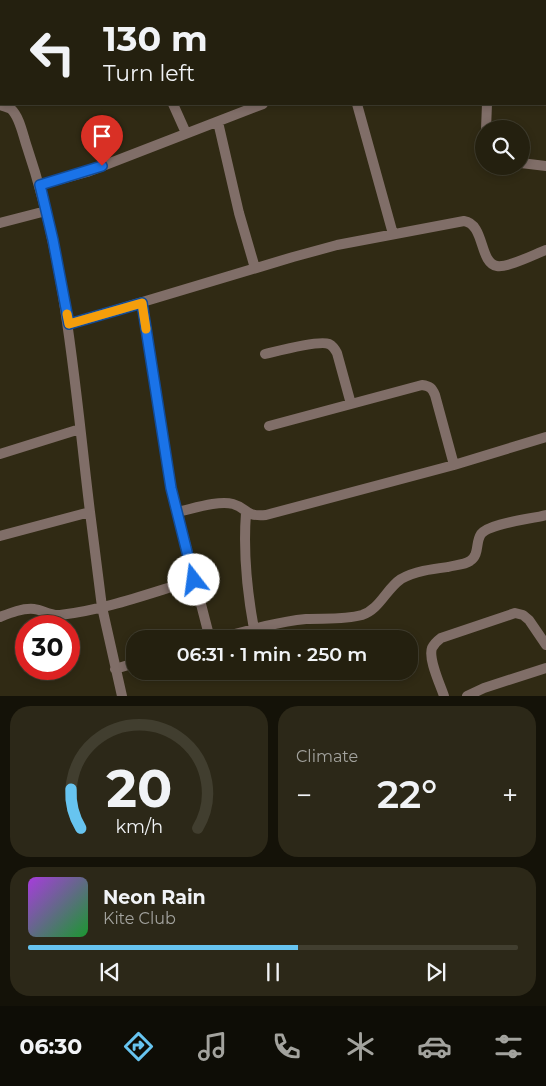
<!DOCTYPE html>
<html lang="en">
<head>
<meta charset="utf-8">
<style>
  :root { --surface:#24200f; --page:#2c2818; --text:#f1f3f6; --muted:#a3a39e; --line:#413e2f; --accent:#67c4f0 }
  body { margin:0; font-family:Montserrat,sans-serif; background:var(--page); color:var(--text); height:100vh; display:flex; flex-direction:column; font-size:19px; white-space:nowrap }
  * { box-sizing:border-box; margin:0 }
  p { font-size:16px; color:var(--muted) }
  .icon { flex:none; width:28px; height:28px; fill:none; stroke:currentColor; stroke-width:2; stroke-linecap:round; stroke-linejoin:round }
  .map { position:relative; height:696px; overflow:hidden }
  .sheet { display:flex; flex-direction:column; gap:10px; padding:10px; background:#141208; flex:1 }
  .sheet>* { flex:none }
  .hud { position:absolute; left:0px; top:0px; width:546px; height:105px; box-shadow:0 2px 8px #0003,0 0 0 1px var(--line); background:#24200f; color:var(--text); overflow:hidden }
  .tools { position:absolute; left:475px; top:120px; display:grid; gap:10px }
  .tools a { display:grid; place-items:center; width:55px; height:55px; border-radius:50%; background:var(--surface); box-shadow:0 2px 8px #0003,0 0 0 1px var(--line); font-size:25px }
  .speed { position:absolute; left:15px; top:615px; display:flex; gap:10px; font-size:25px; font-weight:700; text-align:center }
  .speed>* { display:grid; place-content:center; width:65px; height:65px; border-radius:50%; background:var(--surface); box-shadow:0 2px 8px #0003,0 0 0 1px var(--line); line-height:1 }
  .speed .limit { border:8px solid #d22; background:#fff; color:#111 }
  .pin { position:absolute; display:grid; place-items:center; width:42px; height:42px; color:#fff; margin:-51px -21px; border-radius:50% 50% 50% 0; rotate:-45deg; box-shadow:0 0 5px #0007 }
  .pin .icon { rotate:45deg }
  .me { position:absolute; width:55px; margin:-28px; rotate:345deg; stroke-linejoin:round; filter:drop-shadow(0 0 4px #0008) }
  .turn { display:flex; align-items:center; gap:18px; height:105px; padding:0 20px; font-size:22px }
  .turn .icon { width:65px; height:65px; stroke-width:2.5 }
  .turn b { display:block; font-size:35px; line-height:42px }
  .big { font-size:38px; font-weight:600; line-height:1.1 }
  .sheet .card { flex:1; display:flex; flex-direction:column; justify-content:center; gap:8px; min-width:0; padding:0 18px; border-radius:20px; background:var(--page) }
  .sheet .dial { align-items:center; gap:0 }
  .dial svg { height:130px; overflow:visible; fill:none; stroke:var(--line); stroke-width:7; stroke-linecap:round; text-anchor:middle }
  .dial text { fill:var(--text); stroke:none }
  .song { display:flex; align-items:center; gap:15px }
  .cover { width:60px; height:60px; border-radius:8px; background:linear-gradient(135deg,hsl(280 70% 55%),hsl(130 70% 35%)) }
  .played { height:5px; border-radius:2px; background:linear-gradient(90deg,var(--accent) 55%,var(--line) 55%) }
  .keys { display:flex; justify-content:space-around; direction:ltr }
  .heat { display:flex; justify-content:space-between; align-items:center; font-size:28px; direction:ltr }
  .sheet .tiles { flex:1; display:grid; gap:10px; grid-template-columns:1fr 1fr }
  .card:last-child { grid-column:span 2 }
  .trip { position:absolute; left:126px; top:630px; width:292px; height:50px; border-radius:20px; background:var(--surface); box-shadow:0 2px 8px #0003,0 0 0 1px var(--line); font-weight:600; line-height:50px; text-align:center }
  .dock { display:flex; height:80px; justify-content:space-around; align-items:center; background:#0e0d06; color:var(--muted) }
  .dock .icon { width:35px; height:35px }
  .dock .on { color:var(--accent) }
  .dock b { font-size:22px; color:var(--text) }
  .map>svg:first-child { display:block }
</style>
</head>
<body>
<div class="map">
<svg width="546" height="696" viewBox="0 0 546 696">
  <rect width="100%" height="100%" fill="#302a14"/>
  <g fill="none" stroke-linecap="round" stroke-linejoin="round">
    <path stroke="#806e68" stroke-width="10" d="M 131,0 L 132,1
      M 241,0 L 242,1
      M 328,0 L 329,1
      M 422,0 L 423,1
      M 545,48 L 546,48
      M 173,104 L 186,133
      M 357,104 L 393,234
      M 0,105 C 3,106 8,107 11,109 C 20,117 23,136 27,147 C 67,265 75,389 90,512
      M 218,122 L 239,213 L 255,268
      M 486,129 L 487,104
      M 521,163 L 546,166
      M 40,185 L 87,172 L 263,104
      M 0,223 L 46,211
      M 142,303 L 171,488 L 210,639
      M 69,324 L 293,257 L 337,245 L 464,221 C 485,224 479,263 497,266 C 508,268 535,254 546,250
      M 265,354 C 278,351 319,340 329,344 C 333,346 335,349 337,353 L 351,404
      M 269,426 L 422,385 C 430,386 432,388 435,395 L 454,465
      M 0,454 L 80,429
      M 177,512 C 192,509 218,500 233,504 C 248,508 244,517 266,515 L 454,465 L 546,437
      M 246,513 C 243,552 247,591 254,629
      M 0,536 L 90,512 L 102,607 L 122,696
      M 0,617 C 10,613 22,608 34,609 C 43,610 50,616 60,615 C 105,610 150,593 194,580
      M 217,639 C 246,631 276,622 306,619 C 324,618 344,620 362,615 C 380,609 386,589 401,579 C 415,571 432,569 448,567 C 455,565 464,565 470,561 C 480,554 475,543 481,534 C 489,523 532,519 546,515
      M 115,669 L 135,663
      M 444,696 C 440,684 428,659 432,648 C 434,644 437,641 441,638 L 515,613 L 523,615 L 529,620 L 546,645
      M 467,696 L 484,688 L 546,668"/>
  </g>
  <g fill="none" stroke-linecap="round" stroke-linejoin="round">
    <defs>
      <path id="route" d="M 102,166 L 40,185 L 53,240 L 69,324 L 142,303 L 171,488 L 194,580"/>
    </defs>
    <use href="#route" stroke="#114b97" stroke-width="12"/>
    <use href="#route" stroke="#1a73e8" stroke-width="9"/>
    <path stroke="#f59e0b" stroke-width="9" d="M 67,314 L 69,324 L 142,303 L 146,329"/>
  </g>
</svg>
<div class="tools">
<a><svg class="icon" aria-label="search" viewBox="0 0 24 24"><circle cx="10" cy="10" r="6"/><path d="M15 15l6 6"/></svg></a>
</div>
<div class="speed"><div class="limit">30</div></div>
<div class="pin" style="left:102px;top:166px;background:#d93025"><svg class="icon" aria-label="arrive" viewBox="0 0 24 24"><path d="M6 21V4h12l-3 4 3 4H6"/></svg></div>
<svg class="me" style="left:194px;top:580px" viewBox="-20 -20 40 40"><circle r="19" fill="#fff"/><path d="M0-13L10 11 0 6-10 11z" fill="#1a73e8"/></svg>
<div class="trip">06:31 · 1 min · 250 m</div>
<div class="hud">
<div class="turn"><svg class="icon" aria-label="left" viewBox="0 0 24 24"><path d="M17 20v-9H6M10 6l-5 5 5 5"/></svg><div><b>130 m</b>Turn left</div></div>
</div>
</div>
<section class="sheet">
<div class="tiles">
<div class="card dial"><svg viewBox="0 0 100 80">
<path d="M14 69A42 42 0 1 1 86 69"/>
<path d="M14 69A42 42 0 0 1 8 45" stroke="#67c4f0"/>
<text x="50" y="56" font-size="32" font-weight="700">20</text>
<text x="50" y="72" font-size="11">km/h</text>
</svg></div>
<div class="card"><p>Climate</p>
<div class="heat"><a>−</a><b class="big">22°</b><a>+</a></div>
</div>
<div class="card">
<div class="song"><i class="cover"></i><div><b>Neon Rain</b><p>Kite Club</p></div></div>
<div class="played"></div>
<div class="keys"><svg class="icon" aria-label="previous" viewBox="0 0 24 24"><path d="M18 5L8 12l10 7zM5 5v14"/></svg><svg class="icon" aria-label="pause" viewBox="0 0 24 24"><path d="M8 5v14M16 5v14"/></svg><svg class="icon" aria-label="next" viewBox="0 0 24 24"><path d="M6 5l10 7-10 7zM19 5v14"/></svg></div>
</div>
</div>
</section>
<nav class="dock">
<b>06:30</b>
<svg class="icon on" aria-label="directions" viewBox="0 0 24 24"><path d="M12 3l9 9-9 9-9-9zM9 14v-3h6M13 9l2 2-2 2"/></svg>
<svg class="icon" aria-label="music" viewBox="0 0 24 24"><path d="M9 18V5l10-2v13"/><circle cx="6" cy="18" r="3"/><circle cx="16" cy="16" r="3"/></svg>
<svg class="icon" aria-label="phone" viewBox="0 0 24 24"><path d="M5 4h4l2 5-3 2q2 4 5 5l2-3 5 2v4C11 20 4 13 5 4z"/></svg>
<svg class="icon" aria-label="climate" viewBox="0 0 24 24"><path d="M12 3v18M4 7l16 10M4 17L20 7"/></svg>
<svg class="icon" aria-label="car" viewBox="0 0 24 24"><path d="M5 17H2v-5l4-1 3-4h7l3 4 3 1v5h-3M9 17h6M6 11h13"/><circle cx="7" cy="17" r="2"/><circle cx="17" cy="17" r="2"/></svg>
<svg class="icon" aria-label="filters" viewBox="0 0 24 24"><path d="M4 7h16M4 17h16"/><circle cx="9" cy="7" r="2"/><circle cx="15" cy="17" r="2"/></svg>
</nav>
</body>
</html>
